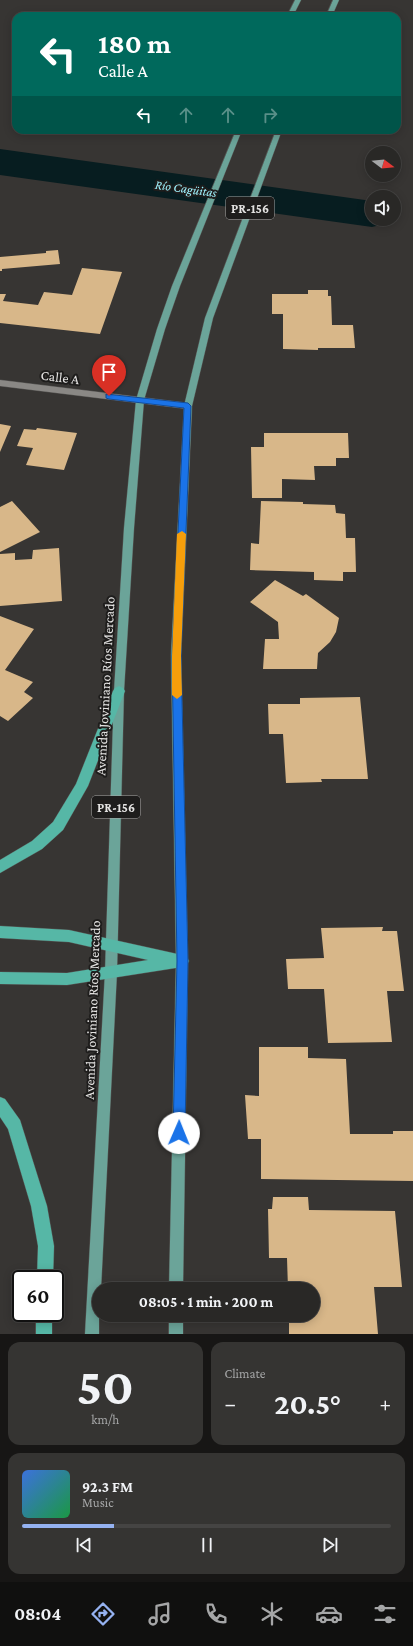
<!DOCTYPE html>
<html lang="en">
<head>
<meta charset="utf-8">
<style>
  :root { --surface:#292826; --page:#353432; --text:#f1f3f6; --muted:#a5a6a7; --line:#454443; --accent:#95b2f1 }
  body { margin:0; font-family:"Crimson Pro",serif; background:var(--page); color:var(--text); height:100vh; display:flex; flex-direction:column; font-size:15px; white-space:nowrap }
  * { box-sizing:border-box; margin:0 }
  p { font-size:13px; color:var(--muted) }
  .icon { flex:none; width:22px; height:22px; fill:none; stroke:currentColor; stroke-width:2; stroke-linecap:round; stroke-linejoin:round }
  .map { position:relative; height:1334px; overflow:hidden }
  .drawer { display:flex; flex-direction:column; gap:8px; padding:8px; background:#171615; flex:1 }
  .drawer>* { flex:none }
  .top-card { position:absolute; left:12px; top:12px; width:389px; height:122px; border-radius:12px; box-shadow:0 2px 10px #0003,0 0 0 1px var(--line); background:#00695c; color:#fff; overflow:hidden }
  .needle { width:26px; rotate:106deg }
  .fabs { position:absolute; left:365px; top:146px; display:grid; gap:8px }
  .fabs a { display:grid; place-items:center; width:36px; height:36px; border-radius:50%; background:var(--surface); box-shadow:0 2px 10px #0003,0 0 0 1px var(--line); font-size:20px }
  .speed { position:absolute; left:12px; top:1270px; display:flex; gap:8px; font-size:20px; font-weight:700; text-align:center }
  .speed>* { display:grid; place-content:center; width:52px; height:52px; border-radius:50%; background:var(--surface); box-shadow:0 2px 10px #0003,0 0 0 1px var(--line); line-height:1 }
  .speed .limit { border:2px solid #111; border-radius:6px; background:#fff; color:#111 }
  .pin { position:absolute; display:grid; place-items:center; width:34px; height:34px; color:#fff; margin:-41px -17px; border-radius:50% 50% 50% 0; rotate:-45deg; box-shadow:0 0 4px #0007 }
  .pin .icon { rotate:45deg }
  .me { position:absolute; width:44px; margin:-22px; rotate:1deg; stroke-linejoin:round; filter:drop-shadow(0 0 3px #0008) }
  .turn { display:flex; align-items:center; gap:14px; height:84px; padding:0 20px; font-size:18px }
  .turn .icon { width:52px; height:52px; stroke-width:2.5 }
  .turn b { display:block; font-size:28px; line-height:34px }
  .lanes { display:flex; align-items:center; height:38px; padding:0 20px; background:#0003; justify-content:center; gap:20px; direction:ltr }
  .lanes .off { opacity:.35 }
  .big { font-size:30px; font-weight:700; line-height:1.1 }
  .drawer .card { flex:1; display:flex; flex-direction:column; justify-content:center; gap:6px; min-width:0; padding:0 14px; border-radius:12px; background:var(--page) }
  .drawer .dial { align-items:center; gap:0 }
  .dial b { font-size:52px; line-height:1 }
  .song { display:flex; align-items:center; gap:12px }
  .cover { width:48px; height:48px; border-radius:6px; background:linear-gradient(135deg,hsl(220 70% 55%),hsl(140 70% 35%)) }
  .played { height:4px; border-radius:2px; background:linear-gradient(90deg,var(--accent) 25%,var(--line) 25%) }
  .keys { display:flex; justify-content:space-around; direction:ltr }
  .heat { display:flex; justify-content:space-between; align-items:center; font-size:22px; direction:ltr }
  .drawer .tiles { flex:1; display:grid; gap:8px; grid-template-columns:1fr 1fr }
  .card:last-child { grid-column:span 2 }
  .trip { position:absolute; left:92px; top:1282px; width:228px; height:40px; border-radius:20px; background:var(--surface); box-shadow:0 2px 10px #0003,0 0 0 1px var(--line); font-weight:700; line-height:40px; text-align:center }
  .dock { display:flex; height:64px; justify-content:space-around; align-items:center; background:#10100f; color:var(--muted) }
  .dock .icon { width:28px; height:28px }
  .dock .selected { color:var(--accent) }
  .dock b { font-size:18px; color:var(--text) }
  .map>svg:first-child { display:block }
</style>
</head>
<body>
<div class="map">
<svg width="413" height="1334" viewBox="0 0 413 1334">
  <rect width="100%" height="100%" fill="#373533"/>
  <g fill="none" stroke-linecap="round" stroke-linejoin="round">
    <path fill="#071d20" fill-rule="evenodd" d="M 0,149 L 372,201 L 372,219 L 390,219 L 388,223 L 372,227 L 0,175 Z"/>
  </g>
  <path fill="#d8b789" d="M 58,250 L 60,264 L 2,269 L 2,271 L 0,271 L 0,257 L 46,253 L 46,251 Z
    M 82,268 L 122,272 L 100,334 L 0,323 L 0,294 L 6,294 L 3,301 L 38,305 L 44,292 L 72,295 Z
    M 308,290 L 328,290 L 328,296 L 331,296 L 332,325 L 353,325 L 355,348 L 318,348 L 318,350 L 283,349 L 283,314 L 272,314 L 272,294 L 308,294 Z
    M 0,424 L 11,426 L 0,452 Z
    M 37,428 L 77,433 L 64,470 L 26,465 L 33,448 L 17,446 L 24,429 L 36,430 Z
    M 264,433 L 348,433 L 349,458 L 336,458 L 336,466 L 314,466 L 315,480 L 282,479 L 282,498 L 252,498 L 251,447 L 264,447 Z
    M 12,501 L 40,532 L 0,552 L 0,507 Z
    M 261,501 L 303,502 L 303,504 L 335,505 L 336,513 L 345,514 L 346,538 L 355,538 L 356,572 L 343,572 L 343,581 L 314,580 L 314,572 L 250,570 L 251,543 L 259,544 Z
    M 59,548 L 62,601 L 0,606 L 0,554 L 15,553 L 15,560 L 32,559 L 33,550 Z
    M 275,580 L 303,596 L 306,594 L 339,618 L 336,632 L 330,642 L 318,653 L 317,669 L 263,669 L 265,639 L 279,639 L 278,622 L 250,602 Z
    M 0,616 L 34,629 L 5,670 L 33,682 L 24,692 L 33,698 L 8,721 L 0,716 Z
    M 360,697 L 368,779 L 321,779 L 322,782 L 286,783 L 283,734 L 269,734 L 268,704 L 300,704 L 300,698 Z
    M 383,927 L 382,931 L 397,931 L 404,991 L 387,991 L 392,1042 L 328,1043 L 324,989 L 288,989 L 286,959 L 324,958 L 321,928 Z
    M 259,1047 L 308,1047 L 308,1058 L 346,1059 L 350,1134 L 393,1134 L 393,1131 L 413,1131 L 413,1181 L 261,1179 L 261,1139 L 248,1139 L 245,1095 L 259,1096 Z
    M 273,1197 L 308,1197 L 309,1210 L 395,1211 L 402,1287 L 374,1287 L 378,1334 L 289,1334 L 289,1315 L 313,1315 L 313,1289 L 288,1289 L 287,1258 L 269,1258 L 268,1209 L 272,1209 Z"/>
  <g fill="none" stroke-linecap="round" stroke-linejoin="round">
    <defs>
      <path id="minor" d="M 0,380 L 188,403 L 192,406 L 188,409 L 0,386 Z"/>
      <path id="major" d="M 295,0 L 301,0 L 293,16 L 287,16 Z
        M 333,0 L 339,0 L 332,16 L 326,16 Z
        M 236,130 L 242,130 L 180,286 L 165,329 L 144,400 L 134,528 L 124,691 L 117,972 L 101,1289 L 99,1289 L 99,1334 L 85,1334 L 105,972 L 114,691 L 124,528 L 136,400 L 157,329 L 172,286 Z
        M 276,130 L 282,130 L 213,318 L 192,406 L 181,655 L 188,961 L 183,1289 L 169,1289 L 176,961 L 171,655 L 184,406 L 205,318 Z
        M 169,1315 L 183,1315 L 183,1334 L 169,1334 Z"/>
      <path id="highway" d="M 119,686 L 123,688 L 125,691 L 88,786 L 63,830 L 42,849 L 0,873 L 0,860 L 32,841 L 53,822 L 76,784 L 113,691 L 115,688 Z
        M 0,926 L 69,930 L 182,955 L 187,957 L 189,961 L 187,965 L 182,967 L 67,985 L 0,984 L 0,972 L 67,973 L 148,960 L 69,942 L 0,938 Z
        M 0,1097 L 5,1099 L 20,1120 L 47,1206 L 54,1246 L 53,1279 L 37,1279 L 38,1246 L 31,1206 L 8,1129 L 0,1117 Z
        M 36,1313 L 52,1313 L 52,1334 L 36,1334 Z"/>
    </defs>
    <use href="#minor" stroke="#555452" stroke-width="1"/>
    <use href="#major" stroke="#555452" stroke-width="1"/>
    <use href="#highway" stroke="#555452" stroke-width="1"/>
    <use href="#minor" fill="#8a8885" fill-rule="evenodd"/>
    <use href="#major" fill="#6ba499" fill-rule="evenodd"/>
    <use href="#highway" fill="#56b7a6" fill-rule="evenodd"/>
  </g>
  <path fill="#1a73e8" stroke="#114b97" d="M 106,394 L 188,403 L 191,406 L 181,656 L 188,961 L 185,1133 L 183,1137 L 179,1138 L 175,1137 L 173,1133 L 177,961 L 172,656 L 184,408 L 109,399 L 106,398 Z"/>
  <path fill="#f59e0b" d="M 182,531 L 186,534 L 181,656 L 182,695 L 177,699 L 172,695 L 172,656 L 177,534 Z"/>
  <g text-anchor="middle" stroke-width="4" stroke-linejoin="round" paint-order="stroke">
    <g font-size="13" font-style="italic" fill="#9ef1fc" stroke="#1e1d1c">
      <text transform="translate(186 188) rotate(8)" y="5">Río Cagüitas</text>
    </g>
    <g fill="#1e1d1c" stroke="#a9a8a7" stroke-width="1">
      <rect x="226" y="197" width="48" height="22" rx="3"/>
      <rect x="92" y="796" width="48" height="22" rx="3"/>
    </g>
    <g font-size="13" font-weight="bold" fill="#e4e3e2">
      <text x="250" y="213">PR-156</text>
      <text x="116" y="812">PR-156</text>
    </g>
    <g font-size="14" fill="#e4e3e2" stroke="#1e1d1c">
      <text transform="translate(60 377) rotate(7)" y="5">Calle A</text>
      <text transform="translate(105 686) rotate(-87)" y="5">Avenida Joviniano Ríos Mercado</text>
      <text transform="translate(92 1010) rotate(-88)" y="5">Avenida Joviniano Ríos Mercado</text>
    </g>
  </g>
</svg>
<div class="fabs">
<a><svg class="needle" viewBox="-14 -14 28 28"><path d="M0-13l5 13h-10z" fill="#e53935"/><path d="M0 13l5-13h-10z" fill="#a5a6a7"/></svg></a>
<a><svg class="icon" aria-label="sound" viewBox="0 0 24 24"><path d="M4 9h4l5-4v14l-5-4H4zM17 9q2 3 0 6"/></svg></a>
</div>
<div class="speed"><div class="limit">60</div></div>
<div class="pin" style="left:109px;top:396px;background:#d93025"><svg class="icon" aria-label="arrive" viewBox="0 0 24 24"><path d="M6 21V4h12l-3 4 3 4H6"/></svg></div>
<svg class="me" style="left:179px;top:1133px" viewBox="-20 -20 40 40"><circle r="19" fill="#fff"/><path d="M0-13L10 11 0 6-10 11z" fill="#1a73e8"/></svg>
<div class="trip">08:05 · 1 min · 200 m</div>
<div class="top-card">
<div class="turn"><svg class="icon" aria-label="left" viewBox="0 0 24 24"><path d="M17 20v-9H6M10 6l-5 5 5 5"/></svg><div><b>180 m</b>Calle A</div></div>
<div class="lanes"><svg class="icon" aria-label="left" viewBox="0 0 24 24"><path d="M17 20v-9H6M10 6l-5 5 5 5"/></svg><svg class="icon off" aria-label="ahead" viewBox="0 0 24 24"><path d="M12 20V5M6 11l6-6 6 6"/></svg><svg class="icon off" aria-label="ahead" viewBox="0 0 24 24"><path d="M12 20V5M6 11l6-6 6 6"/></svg><svg class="icon off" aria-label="right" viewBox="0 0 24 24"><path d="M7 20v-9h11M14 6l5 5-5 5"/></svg></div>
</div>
</div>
<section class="drawer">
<div class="tiles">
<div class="card dial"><b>50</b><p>km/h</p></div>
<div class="card"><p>Climate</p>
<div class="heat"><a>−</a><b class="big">20.5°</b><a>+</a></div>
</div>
<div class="card">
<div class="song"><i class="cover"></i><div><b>92.3 FM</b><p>Music</p></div></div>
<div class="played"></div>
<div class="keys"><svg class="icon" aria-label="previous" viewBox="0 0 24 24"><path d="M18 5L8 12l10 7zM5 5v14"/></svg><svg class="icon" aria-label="pause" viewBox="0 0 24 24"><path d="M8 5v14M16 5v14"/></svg><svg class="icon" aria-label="next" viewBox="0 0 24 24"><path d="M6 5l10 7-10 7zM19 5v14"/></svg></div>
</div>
</div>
</section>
<nav class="dock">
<b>08:04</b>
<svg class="icon selected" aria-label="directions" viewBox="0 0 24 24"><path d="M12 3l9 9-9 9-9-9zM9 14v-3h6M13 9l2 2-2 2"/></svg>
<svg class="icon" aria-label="music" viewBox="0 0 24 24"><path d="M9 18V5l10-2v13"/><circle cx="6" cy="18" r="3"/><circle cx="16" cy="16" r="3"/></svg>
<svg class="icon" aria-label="phone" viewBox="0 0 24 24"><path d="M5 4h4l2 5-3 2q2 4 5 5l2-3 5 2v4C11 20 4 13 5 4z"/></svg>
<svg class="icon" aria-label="climate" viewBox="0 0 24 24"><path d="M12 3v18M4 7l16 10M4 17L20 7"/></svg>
<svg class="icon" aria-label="car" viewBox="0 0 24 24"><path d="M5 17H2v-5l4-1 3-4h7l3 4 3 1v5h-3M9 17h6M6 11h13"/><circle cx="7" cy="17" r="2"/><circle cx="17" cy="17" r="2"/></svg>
<svg class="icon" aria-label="filters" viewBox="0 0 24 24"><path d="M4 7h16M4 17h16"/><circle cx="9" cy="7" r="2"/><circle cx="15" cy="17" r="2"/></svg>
</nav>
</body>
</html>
